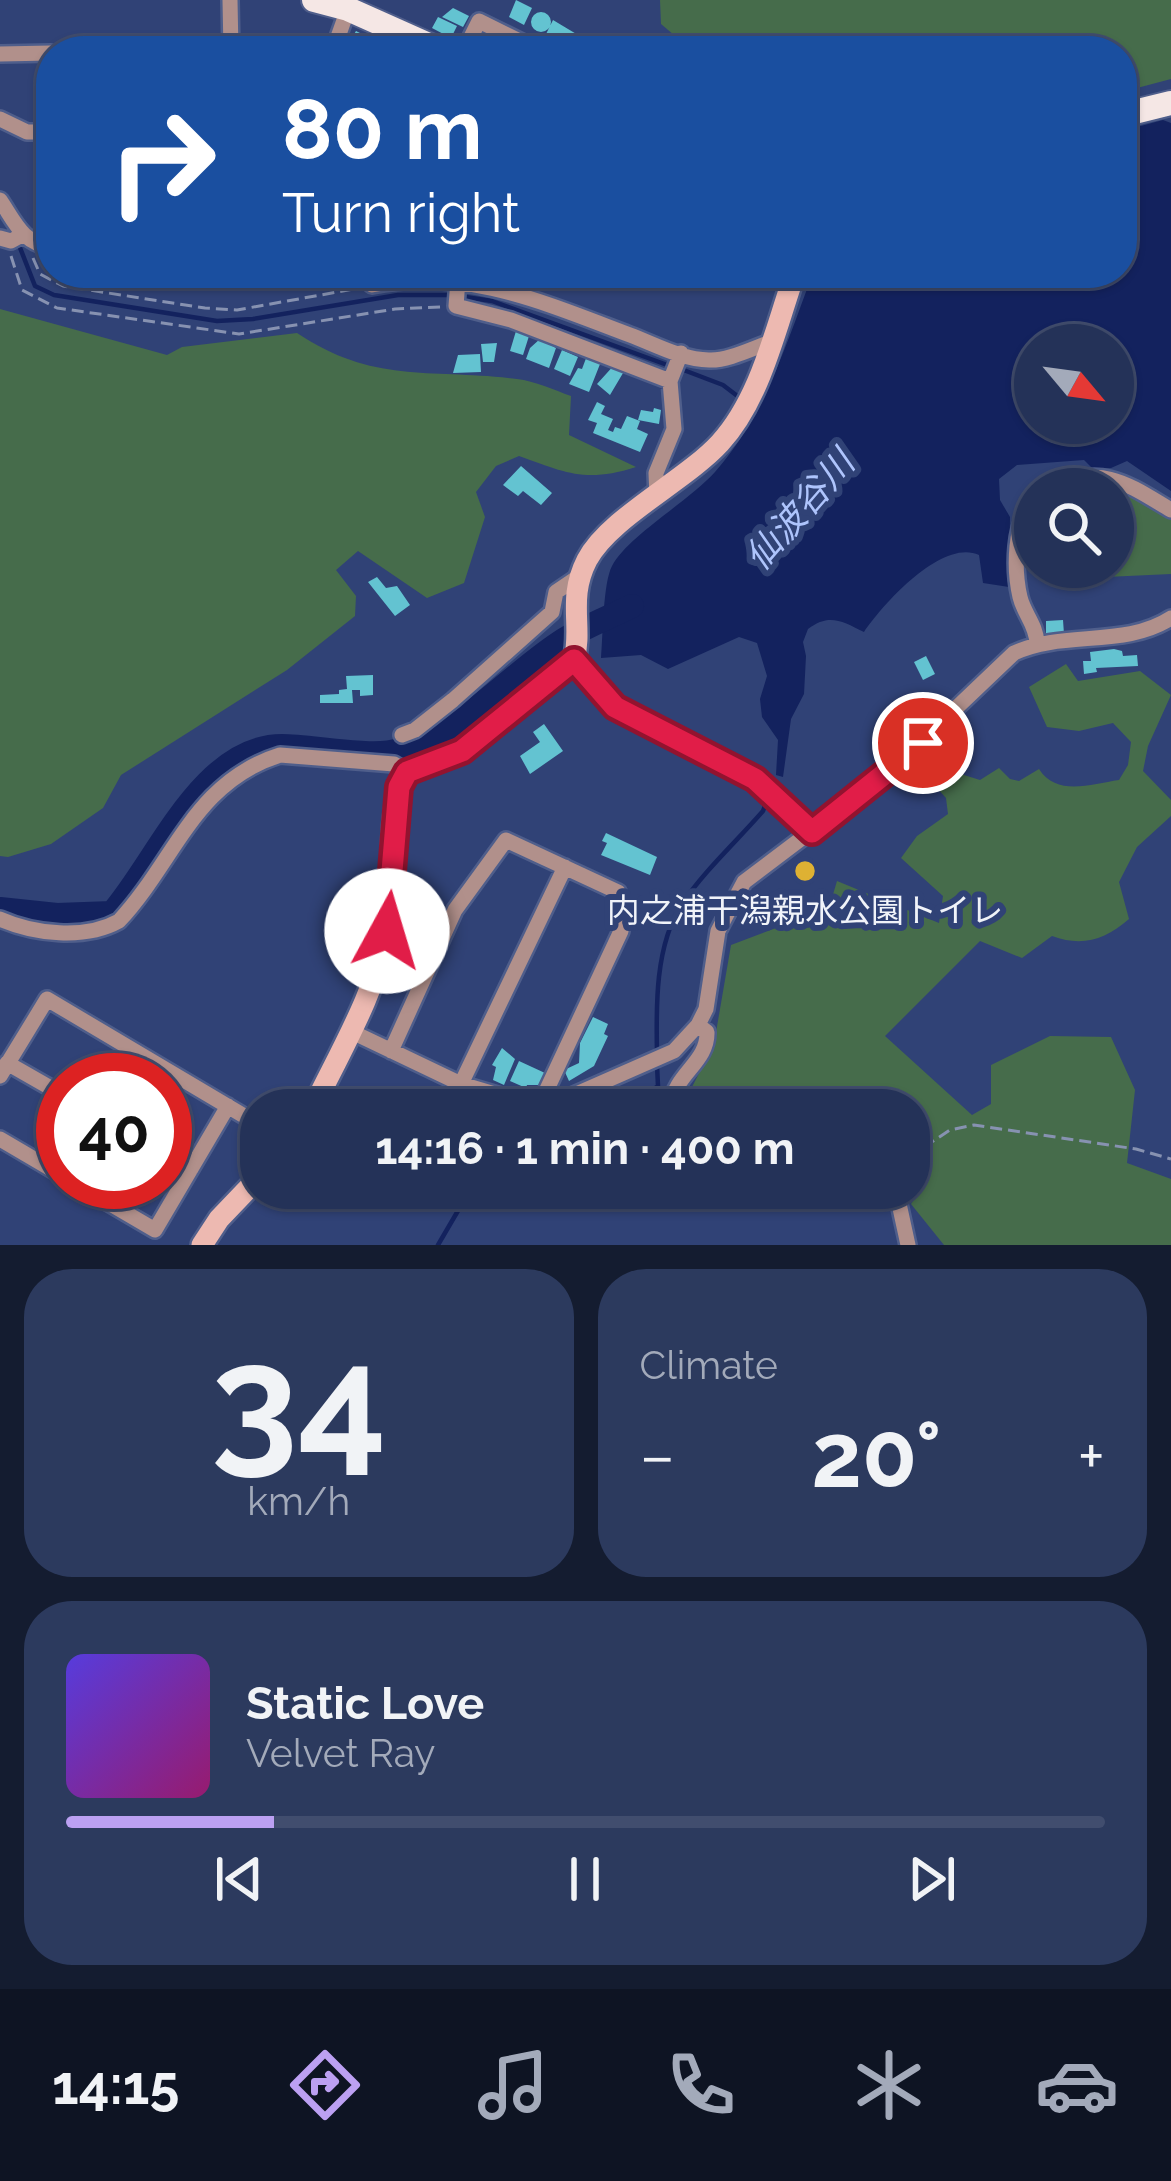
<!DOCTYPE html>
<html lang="en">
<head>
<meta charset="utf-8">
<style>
  :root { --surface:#243258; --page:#2c3a5e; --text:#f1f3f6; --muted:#a3aaba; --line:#414d6e; --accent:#bca0f2 }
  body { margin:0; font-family:Raleway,"Noto Sans JP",sans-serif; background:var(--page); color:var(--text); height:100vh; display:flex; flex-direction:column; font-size:45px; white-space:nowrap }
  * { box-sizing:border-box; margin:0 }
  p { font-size:39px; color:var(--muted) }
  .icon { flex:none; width:66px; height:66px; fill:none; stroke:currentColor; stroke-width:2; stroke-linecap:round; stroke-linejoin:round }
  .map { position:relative; height:1245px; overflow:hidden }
  .drawer { display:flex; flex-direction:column; gap:24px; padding:24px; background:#141c30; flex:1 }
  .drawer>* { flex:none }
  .hud { position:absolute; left:36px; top:36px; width:1101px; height:252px; border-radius:48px; box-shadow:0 3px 9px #0004,0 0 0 3px var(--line); background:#1a4fa0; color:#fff; overflow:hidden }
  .needle { width:78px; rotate:119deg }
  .controls { position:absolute; left:1014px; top:324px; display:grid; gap:24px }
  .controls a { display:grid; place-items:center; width:120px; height:120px; border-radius:50%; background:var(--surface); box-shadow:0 3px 9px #0004,0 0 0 3px var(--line); font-size:60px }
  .speed { position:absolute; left:36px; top:1053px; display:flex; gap:24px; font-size:60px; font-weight:700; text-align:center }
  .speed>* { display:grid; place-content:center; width:156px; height:156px; border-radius:50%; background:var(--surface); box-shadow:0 3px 9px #0004,0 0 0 3px var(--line); line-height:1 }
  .speed .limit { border:18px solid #d22; background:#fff; color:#111 }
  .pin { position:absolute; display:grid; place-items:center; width:102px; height:102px; color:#fff; margin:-51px; border:6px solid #fff; border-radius:50%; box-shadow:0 3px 12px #0007 }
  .me { position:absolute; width:132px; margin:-66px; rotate:6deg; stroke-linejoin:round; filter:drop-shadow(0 0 9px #0008) }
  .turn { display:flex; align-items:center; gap:42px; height:252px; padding:0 48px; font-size:54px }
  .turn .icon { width:156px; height:156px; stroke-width:2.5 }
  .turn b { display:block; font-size:84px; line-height:102px }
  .big { font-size:90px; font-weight:700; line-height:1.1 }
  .drawer .widget { flex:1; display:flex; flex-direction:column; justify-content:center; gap:18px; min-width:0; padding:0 42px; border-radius:48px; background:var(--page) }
  .drawer .dial { align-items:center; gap:0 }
  .dial b { font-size:156px; line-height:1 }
  .song { display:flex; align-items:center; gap:36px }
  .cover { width:144px; height:144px; border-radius:18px; background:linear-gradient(135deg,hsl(250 70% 55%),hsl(320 70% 35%)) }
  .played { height:12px; border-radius:6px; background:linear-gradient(90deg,var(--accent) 20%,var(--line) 20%) }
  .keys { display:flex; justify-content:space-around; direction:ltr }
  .heat { display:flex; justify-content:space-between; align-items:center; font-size:66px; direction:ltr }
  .drawer .tiles { flex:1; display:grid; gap:24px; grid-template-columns:1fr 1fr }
  .widget:last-child { grid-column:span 2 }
  .trip { position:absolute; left:240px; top:1089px; width:690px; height:120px; border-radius:48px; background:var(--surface); box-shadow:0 3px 9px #0004,0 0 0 3px var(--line); font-weight:700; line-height:120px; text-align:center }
  .dock { display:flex; height:192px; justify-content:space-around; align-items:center; background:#0e1423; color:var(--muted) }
  .dock .icon { width:84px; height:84px }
  .dock .current { color:var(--accent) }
  .dock b { font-size:54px; color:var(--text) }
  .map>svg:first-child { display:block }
</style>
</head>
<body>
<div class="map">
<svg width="1171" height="1245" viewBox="0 0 1171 1245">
  <rect width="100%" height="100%" fill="#304276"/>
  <path fill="#466c4b" d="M 660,0 L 1171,0 L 1171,79 L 1122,92 L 1122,51 L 688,51 L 687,46 L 661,24 Z
    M 0,309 L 167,355 L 182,347 L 297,333 C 375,385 431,368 517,379 C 535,381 554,390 571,396 L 569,435 L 636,467 C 586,483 566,473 519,456 L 496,466 L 476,492 L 485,517 L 464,583 L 427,598 L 358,551 L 336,570 L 356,596 L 355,616 L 287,670 L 121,775 L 103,808 L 51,844 L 8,857 L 0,856 Z
    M 1114,482 L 1171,515 L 1171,574 L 1106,577 L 1097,567 L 1113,567 L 1113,489 L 1065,489 Z
    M 1066,664 L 1078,681 L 1140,671 L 1171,695 L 1148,746 L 1143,771 L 1171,800 L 1171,816 L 1137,847 L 1119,882 L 1129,919 C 1105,940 1082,947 1052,936 L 1022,958 L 980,941 L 885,1036 L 972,1115 L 991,1104 L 991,1065 L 1050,1036 L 1111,1037 L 1135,1090 L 1127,1163 L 1171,1179 L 1171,1245 L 944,1245 L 911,1204 L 930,1174 L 909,1124 L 909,1110 L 698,1110 L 692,1087 L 714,1044 L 731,945 L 829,908 L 837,881 L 939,923 L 943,896 L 901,858 L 917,836 L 948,814 L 946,798 L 927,777 L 946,760 L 964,775 L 980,780 L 999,768 L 1010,779 L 1019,781 L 1039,769 C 1057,797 1091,784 1119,780 L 1128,765 L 1131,742 L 1113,723 L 1079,731 L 1047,727 L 1029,687 Z"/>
  <path fill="#13225e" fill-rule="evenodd" d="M 1163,120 L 1171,123 L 1171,491 L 1127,461 L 1111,468 L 1092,468 L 1084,460 L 1017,465 L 999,479 L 1000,500 L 1010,517 L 1009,587 L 983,583 L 979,555 C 942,538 883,604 864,632 C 842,621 829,613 808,629 L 803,642 L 806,656 L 804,694 L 791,719 L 783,777 L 776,775 L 778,740 L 762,717 L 760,699 L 767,676 L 757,643 L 739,637 L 668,669 L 641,655 L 601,658 C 603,635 603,583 612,566 C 628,536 689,501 715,472 C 765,415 787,342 813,273 L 1122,273 L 1122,131 ZM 1035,345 L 1113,345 L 1113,423 L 1035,423 Z"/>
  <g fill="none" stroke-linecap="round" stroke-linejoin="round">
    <path stroke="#13225e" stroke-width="4.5" d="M 17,240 L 35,286 L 54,295 L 217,321 L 253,319 L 398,295 L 452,295 L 492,301 L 670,366
      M 681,369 L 723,385 L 740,398
      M 657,1053 C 656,1007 655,945 682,904 C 704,871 737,841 763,811 L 767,800
      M 613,1110 L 628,1106 L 658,1086 L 657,1065
      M 438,1245 L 459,1209 L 499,1188"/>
    <path stroke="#13225e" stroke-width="24" d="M 0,909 L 57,915 L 112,913 C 157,862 202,746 282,746 C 312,746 373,759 400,750 C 464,731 505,679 559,643 C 581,628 608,618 632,606"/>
  </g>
  <path fill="#63c3d1" d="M 516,0 L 532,8 L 524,25 L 509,17 Z
    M 453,8 L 469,16 L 463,27 L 442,17 Z
    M531 22a10 10 0 1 1 20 0a10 10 0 1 1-20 0Z
    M 438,17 L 457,26 L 451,38 L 432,28 Z
    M 553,20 L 588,41 L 583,51 L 572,51 L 546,34 Z
    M 356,31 L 368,37 L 361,51 L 348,51 L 345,49 Z
    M 516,331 L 529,336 L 523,355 L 510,351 Z
    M 540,339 L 556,348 L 549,368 L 526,359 L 530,348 Z
    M 497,343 L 494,362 L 483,362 L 481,344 Z
    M 562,350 L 578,357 L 570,376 L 554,369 Z
    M 588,353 L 602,359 L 589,392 L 569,384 L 578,368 L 582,369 Z
    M 480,354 L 481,372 L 453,373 L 458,355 Z
    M 616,363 L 626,368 L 610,395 L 597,384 Z
    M 597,402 L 605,406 L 601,414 L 613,419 L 608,430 L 613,432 L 615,427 L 621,429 L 627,416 L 640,421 L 637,429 L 648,434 L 640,452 L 593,433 L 597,423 L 588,420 Z
    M 654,408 L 661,410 L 659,424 L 638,420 L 641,410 L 653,412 Z
    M 521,466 L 552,493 L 541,505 L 523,491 L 518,496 L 503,485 Z
    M 377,577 L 386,588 L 397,586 L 410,605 L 395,616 L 368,582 Z
    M 1063,620 L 1064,634 L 1046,635 L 1046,621 Z
    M 1114,649 L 1122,651 L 1123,656 L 1137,655 L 1138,666 L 1096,668 L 1097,672 L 1084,674 L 1083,661 L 1091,661 L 1090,652 Z
    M 926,656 L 935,674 L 923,680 L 914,662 Z
    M 373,675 L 373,695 L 360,696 L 360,690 L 352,690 L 353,703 L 320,703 L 320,695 L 339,694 L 339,690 L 347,689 L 346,676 Z
    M 544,724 L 563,751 L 530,774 L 520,756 L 540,742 L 533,732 Z
    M 606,833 L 657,857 L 650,875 L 601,855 L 607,843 L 602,841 Z
    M796 871a9 9 0 1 1 18 0a9 9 0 1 1-18 0Z
    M 593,1017 L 608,1024 L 604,1034 L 608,1036 L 594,1066 L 569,1081 L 564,1070 L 579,1063 L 580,1043 Z
    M 502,1048 L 515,1059 L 504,1085 L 493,1080 L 496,1067 L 492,1065 Z
    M 519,1061 L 545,1073 L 540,1085 L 527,1085 L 526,1088 L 510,1081 Z"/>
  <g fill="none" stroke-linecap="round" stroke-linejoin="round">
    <defs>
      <path id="street" d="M 230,0 L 231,51
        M 101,51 L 231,47
        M 333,51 L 348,9
        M 464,51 L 479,21 L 540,51
        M 0,54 L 51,53
        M 0,119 L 27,132 L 51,132
        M 0,200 C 15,222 22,243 51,247
        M 0,238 L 11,241 L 22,235
        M 359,273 L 372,285 C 465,267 545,303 630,335 C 654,344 683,360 709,360 C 728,361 753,348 771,342
        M 458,280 L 456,306 L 511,320 L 670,381
        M 1055,489 C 1101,462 1132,487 1171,510
        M 657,497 L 656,473 L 674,429 L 670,381 L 681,353
        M 1035,502 C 1013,520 1014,571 1020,597 C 1024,614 1036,624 1037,643
        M 574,660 L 615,707 L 755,780 L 812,832
        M 402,735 L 415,730 L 453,700 L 552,612 L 556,592 L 581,575
        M 0,919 C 34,934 85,940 119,921 C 175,861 194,782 280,755 L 394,764 L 407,772
        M 350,1031 L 461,1084 L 521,1102 L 567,1098 L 674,1051 L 698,1025 L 706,1009 L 718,931 L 744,882 L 888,773 L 1014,653 C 1063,630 1125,648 1171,618
        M 391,1051 L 455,910 L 506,840 L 618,892 L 621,931 L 541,1102
        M 7,1063 L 63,1095
        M 0,1076 L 47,999 L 261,1126
        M 461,1084 L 565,867
        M 677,1110 L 672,1103 C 675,1074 708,1062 707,1032 L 698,1025
        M 0,1139 L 63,1176
        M 165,1154 L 191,1169
        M 73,1182 L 155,1230 L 228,1106
        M 890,1188 L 898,1199 L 908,1245"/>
      <path id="secondary" d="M 312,1110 C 340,1052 376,992 388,929 C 397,879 384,818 407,772 L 462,751 L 574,660 C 583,627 567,599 587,560 C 609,518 685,481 720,443 C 761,398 775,329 795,273
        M 202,1245 L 219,1219 L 261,1175"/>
      <path id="primary" d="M 314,0 L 348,9 L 442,51
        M 1122,115 L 1171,103"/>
    </defs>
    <use href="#street" stroke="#4f5e8b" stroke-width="20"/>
    <use href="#secondary" stroke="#4f5e8b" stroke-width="26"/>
    <use href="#primary" stroke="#4f5e8b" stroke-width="28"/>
    <path stroke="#8792b1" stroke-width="3" stroke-dasharray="12 6" stroke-linecap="butt" d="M 11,256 L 22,290 L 57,308 L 239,334 L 395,309 L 442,307
      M 33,258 L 40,274 L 63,286 L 205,308 L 237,310 L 354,289
      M 909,1157 L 950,1130 L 974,1125 L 1136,1149 L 1171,1159"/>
    <use href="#street" stroke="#b1908b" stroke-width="15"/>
    <use href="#secondary" stroke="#edb9b1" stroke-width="21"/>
    <use href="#primary" stroke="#f5e7e5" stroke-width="24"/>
  </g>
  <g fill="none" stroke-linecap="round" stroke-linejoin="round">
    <defs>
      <path id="route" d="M 387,931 L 399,787 L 407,772 L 462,751 L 574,660 L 615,707 L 755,779 L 812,832 L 923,743"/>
    </defs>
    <use href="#route" stroke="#92132f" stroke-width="30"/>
    <use href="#route" stroke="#e11d48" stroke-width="21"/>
  </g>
  <circle fill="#deb133" stroke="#304276" stroke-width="4.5" cx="805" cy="871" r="12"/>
  <g text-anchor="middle" stroke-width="12" stroke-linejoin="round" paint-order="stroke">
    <g font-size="33" fill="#f0f3f9" stroke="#304276">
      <text x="805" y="922">内之浦干潟親水公園トイレ</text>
    </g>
    <g font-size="36" font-style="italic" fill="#aec4fc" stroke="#304276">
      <text transform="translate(799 510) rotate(-49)" y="13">仙波谷川</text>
    </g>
  </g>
</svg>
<div class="controls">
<a><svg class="needle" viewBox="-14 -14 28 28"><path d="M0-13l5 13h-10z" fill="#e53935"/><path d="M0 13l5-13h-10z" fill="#a3aaba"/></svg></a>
<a><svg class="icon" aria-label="search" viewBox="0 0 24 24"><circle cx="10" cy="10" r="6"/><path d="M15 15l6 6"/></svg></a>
</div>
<div class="speed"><div class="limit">40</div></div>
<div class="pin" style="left:923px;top:743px;background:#d93025"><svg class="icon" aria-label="arrive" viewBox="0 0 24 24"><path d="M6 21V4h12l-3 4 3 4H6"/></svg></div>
<svg class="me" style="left:387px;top:931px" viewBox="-20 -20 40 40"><circle r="19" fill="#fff"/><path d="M0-13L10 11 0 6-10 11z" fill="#e11d48"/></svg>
<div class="trip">14:16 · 1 min · 400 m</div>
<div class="hud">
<div class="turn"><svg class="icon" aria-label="right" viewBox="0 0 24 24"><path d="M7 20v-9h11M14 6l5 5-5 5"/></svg><div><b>80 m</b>Turn right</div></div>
</div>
</div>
<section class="drawer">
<div class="tiles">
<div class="widget dial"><b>34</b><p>km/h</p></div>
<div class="widget"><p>Climate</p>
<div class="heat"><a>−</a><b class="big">20°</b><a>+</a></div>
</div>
<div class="widget">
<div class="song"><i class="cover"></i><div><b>Static Love</b><p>Velvet Ray</p></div></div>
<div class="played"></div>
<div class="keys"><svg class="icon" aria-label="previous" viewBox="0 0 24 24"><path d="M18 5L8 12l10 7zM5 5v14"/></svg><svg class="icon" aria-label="pause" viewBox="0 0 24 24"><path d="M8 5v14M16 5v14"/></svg><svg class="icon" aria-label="next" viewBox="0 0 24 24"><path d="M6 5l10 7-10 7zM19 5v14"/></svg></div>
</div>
</div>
</section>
<nav class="dock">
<b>14:15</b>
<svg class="icon current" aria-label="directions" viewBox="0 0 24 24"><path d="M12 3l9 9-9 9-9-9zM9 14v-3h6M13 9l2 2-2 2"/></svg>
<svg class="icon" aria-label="music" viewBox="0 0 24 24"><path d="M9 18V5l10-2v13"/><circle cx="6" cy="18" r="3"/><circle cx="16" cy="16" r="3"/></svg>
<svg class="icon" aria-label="phone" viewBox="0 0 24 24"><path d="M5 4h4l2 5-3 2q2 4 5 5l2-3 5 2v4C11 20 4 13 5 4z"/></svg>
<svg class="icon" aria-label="climate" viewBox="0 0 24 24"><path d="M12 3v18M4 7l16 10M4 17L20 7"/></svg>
<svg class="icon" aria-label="car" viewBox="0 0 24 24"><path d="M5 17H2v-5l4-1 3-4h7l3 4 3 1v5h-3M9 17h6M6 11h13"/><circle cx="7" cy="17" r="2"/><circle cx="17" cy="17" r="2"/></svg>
</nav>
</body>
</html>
